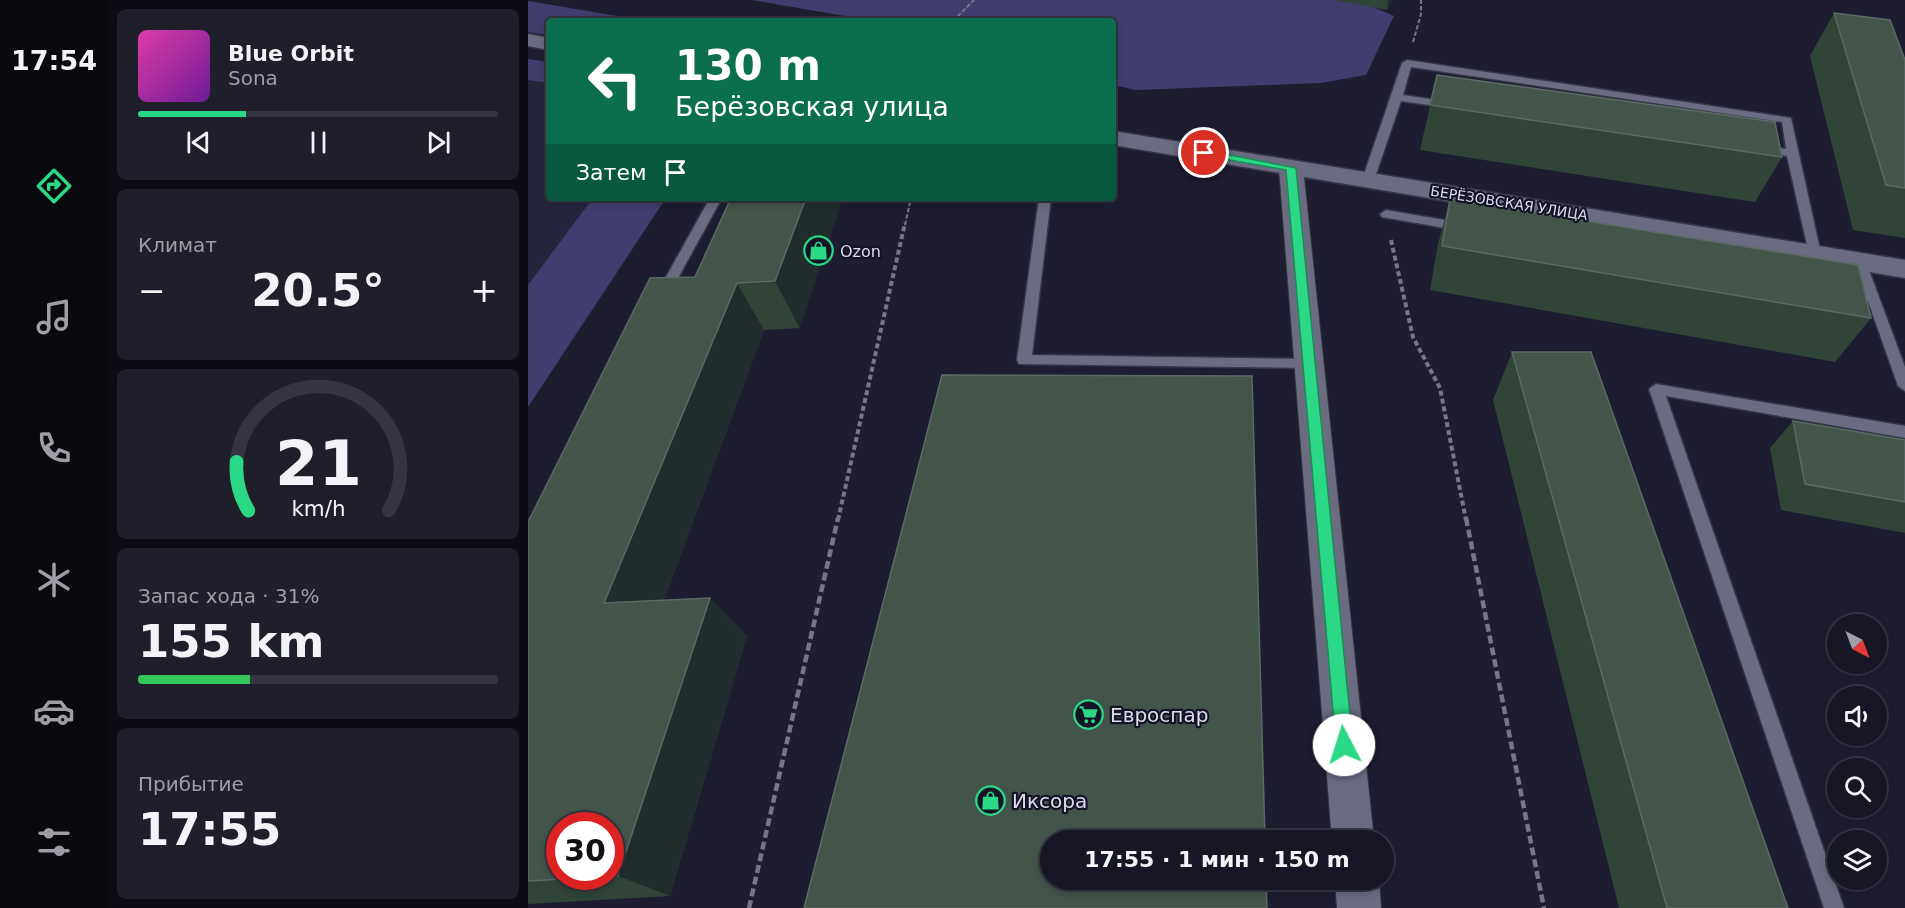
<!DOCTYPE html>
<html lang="ru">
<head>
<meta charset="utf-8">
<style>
  :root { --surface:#161624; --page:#1f1f2c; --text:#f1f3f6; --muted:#9e9fa6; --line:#353541; --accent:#2ad885 }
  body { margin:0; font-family:"DejaVu Sans",sans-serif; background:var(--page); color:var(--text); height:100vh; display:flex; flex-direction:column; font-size:22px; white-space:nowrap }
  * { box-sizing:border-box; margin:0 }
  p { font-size:20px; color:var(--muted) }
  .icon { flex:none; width:33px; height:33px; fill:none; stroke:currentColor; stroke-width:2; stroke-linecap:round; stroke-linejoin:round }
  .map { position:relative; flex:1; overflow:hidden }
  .sheet { display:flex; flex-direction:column; gap:9px; padding:9px; background:#0c0c14; width:420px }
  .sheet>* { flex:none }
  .banner { position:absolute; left:18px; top:18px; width:570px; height:183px; border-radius:6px; box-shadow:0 3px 9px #0003,0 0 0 2px var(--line); background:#0b6e4f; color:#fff; overflow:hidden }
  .needle { width:39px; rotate:138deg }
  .tools { position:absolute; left:1299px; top:614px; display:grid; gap:12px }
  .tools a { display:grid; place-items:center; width:60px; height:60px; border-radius:50%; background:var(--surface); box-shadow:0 3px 9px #0003,0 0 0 2px var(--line); font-size:30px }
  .speed { position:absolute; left:18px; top:812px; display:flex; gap:12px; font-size:30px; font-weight:700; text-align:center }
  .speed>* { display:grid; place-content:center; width:78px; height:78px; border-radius:50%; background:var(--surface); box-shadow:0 3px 9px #0003,0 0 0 2px var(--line); line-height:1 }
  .speed .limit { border:9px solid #d22; background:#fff; color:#111 }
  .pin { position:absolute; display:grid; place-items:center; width:51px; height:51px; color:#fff; margin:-26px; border:3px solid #fff; border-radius:50%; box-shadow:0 2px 6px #0007 }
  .me { position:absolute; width:66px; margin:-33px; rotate:355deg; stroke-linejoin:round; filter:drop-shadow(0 0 4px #0008) }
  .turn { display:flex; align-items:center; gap:21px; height:126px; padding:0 30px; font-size:27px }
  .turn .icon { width:78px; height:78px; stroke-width:2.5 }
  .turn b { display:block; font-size:42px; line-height:51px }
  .then { display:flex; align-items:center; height:57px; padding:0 30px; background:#0003; gap:12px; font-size:22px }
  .big { font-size:45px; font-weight:800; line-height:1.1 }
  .sheet .tile { flex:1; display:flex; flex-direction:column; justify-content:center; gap:9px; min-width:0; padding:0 21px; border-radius:9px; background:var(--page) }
  .sheet .dial { align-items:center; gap:0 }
  .dial svg { height:156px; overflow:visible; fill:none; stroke:var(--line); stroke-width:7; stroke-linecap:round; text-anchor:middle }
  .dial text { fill:var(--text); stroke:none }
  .song { display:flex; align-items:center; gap:18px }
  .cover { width:72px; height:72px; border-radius:9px; background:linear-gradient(135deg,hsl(320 70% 55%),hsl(280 70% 35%)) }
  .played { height:6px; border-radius:3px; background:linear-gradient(90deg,var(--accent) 30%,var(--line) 30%) }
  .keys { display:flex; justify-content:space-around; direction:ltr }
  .heat { display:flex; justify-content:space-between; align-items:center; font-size:33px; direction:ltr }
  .charge { height:9px; border-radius:4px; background:linear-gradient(90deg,#34c759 31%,var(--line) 0) }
  .trip { position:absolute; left:512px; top:830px; width:354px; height:60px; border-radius:30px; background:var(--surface); box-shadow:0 3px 9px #0003,0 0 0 2px var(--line); font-weight:800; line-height:60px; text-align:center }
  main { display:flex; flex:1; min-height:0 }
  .dock { display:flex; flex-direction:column; width:108px; justify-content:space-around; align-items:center; background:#09090e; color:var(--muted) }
  .dock .icon { width:42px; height:42px }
  .dock .selected { color:var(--accent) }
  .dock b { font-size:27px; color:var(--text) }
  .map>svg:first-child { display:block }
</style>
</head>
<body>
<main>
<nav class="dock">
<b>17:54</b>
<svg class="icon selected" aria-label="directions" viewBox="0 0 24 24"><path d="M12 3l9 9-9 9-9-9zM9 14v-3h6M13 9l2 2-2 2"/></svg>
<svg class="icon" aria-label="music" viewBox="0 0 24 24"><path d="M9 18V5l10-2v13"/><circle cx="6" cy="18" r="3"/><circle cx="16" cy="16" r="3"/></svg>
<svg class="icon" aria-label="phone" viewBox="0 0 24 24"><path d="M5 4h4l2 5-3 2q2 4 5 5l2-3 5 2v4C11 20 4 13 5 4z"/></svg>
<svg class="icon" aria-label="climate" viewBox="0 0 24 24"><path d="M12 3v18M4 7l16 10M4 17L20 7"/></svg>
<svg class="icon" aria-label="car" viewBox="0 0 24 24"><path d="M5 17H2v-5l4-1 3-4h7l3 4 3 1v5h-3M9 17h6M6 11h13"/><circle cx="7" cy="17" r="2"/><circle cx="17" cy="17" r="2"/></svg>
<svg class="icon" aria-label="filters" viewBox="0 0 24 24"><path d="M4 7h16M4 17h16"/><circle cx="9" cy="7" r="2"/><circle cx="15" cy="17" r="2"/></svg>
</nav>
<section class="sheet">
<div class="tile">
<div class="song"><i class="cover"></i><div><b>Blue Orbit</b><p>Sona</p></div></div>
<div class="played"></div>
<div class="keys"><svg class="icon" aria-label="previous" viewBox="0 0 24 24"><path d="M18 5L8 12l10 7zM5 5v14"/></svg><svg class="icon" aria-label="pause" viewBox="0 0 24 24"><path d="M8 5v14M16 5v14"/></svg><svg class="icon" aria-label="next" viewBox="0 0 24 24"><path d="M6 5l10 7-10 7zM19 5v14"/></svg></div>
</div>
<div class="tile"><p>Климат</p>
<div class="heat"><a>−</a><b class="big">20.5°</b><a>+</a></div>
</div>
<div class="tile dial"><svg viewBox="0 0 100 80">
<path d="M14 69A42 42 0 1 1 86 69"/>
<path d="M14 69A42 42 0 0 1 8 44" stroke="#2ad885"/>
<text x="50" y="56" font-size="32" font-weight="700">21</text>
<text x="50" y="72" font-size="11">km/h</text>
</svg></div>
<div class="tile"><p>Запас хода · 31%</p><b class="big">155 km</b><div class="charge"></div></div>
<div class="tile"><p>Прибытие</p><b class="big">17:55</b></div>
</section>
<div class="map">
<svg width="1377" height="908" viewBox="0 0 1377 908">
  <rect width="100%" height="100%" fill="#1e1d30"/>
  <path fill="#25243d" d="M 0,73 L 21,77 L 21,198 L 81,198 L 0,312 Z"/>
  <path fill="#413d6e" d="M 224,0 L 829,0 L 866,16 L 838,75 L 793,83 L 608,90 L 585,85 L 585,21 L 346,21 Z
    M 0,1 L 119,21 L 21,21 L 21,35 L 0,32 Z
    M 0,59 L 21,62 L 21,83 L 0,80 Z
    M 65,198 L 138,198 L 0,407 L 0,285 Z"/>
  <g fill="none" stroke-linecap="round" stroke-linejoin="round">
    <defs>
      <path id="service" d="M 879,60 L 1263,118 L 1293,254 L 1287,258 L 1281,254 L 1259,156 L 1233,152 L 1227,149 L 1233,146 L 1258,149 L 1254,122 L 883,67 L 875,95 L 922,102 L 927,105 L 922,108 L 873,101 L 846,180 L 844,182 L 836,182 L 834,180 L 874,63 Z
        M 182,198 L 194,198 L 139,298 L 129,298 L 128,295 Z
        M 511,198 L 523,198 L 504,355 L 781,359 L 788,364 L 786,368 L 491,364 L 489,360 Z
        M 858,210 L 934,223 L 940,227 L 934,231 L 854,217 L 852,214 Z
        M 1332,258 L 1338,262 L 1377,367 L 1377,391 L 1370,386 L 1340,301 L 1318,297 L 1312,293 L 1318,289 L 1336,291 L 1326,262 Z
        M 1128,384 L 1377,426 L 1377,438 L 1138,396 L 1316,908 L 1296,908 L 1121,389 Z"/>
      <path id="minor" d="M 763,161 L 771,163 L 775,168 L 846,840 L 804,840 L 751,168 L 755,163 Z
        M 807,879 L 851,879 L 853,908 L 809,908 Z"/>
      <path id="tertiary" d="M 0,34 L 21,38 L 21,50 L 0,46 Z
        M 585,131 L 1377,260 L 1377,278 L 585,145 Z"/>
    </defs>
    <use href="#service" stroke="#373645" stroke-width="3"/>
    <use href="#minor" stroke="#373645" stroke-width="2"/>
    <use href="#tertiary" stroke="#373645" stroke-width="3"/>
    <path stroke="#777686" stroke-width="2" stroke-dasharray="4.5 2" stroke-linecap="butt" d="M 425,21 L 446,0
      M 885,42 L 893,14 L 893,0
      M 377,225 L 383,198"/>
    <path stroke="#777686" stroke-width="4" stroke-dasharray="5 3" stroke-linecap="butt" d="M 863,240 L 885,337 L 912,388 L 938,520
      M 310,520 L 377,223"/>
    <path stroke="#777686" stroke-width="4.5" stroke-dasharray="8 4" stroke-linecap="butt" d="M 938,518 L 1016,908
      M 221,908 L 310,518"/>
    <use href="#service" fill="#6b6b82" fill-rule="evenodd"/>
    <use href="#minor" fill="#6b6b82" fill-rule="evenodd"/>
    <use href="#tertiary" fill="#6b6b82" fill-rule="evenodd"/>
  </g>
  <path fill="#304438" d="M 810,0 L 865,0 L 859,10 L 810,1 Z
    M 1306,13 L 1377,60 L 1377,238 L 1325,230 L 1282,56 Z
    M 909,75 L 1254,157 L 1227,202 L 892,150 Z
    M 203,198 L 272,328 L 236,330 L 136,600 L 182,598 L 219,636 L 142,896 L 0,904 L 0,522 L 167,277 Z
    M 922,199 L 1343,318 L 1307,362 L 902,290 L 910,244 Z
    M 984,352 L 1260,908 L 1091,908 L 965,400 Z
    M 1265,421 L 1377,440 L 1377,533 L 1253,510 L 1242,448 Z"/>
  <path fill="#212d2d" d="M 860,0 L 865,0 L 859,10 Z
    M 278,198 L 315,198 L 272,328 L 247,281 Z
    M 209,283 L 236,330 L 121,640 L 76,603 Z
    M 182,598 L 219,636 L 142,896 L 90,876 Z"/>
  <path fill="#43544b" stroke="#5b6a64" stroke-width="1.5" fill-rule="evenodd" d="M 1306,13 L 1362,20 L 1377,60 L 1377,188 L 1358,185 Z
    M 909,75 L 1247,122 L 1254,157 L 902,105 Z
    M 203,198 L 278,198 L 247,281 L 209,283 L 76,603 L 182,598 L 90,876 L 0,881 L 0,522 L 122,278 L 167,277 ZM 32,825 L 82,825 L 82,876 L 32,876 Z
    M 922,199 L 1330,265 L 1343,318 L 914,246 Z
    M 984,352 L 1063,352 L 1260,908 L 1139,908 Z
    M 414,375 L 724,376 L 737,840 L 522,840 L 522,879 L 738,879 L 739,908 L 276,908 Z
    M 1265,421 L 1377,440 L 1377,502 L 1277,484 Z"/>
  <path fill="#2ad885" stroke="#1b8c56" stroke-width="1.5" d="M 676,150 L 768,168 L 825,745 L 822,751 L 816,753 L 810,751 L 808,745 L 758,170 L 673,155 L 671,153 Z"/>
  <defs>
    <symbol id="shop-ring" viewBox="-11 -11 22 22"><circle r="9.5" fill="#151326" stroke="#2ad885" stroke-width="1.5"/><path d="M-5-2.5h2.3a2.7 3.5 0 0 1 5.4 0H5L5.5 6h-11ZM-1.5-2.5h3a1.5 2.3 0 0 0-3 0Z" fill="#2ad885"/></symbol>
    <symbol id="supermarket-ring" viewBox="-11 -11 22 22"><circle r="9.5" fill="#151326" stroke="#2ad885" stroke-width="1.5"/><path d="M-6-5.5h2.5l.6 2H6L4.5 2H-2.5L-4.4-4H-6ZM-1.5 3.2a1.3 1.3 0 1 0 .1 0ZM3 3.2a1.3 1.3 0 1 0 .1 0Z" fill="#2ad885"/></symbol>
  </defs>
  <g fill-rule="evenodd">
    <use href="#shop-ring" x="274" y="234" width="33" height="33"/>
    <use href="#supermarket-ring" x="544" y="698" width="33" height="33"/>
    <use href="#shop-ring" x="446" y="784" width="33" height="33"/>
  </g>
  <g text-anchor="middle" stroke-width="4.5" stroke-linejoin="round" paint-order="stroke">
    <g font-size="14" fill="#ddddea" stroke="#151326">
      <text transform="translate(981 203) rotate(9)" y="5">БЕРЁЗОВСКАЯ УЛИЦА</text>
    </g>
    <g font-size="16" fill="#ddddea" stroke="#151326" text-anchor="start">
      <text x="312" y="257">Ozon</text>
    </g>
    <g font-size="20" fill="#ddddea" stroke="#151326" text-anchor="start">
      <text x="582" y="722">Евроспар</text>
      <text x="484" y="808">Иксора</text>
    </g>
  </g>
</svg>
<div class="tools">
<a><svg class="needle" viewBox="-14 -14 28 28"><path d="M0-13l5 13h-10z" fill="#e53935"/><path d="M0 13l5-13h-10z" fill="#9e9fa6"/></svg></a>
<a><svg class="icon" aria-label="sound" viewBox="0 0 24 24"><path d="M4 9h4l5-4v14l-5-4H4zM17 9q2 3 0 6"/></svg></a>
<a><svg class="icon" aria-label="search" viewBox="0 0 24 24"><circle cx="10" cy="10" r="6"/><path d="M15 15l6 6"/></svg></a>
<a><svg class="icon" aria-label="layers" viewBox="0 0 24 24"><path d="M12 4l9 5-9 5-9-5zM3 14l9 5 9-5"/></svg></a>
</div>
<div class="speed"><div class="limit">30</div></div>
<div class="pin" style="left:676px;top:153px;background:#d93025"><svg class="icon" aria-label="arrive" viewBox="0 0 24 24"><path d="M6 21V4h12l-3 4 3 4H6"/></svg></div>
<svg class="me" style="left:816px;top:745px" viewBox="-20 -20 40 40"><circle r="19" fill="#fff"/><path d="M0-13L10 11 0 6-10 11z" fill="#2ad885"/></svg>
<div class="trip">17:55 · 1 мин · 150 m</div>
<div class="banner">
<div class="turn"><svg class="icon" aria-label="left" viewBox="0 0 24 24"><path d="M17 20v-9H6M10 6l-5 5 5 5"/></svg><div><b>130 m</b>Берёзовская улица</div></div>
<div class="then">Затем<svg class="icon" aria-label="arrive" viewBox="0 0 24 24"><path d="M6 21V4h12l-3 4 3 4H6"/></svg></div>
</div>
</div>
</main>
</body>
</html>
